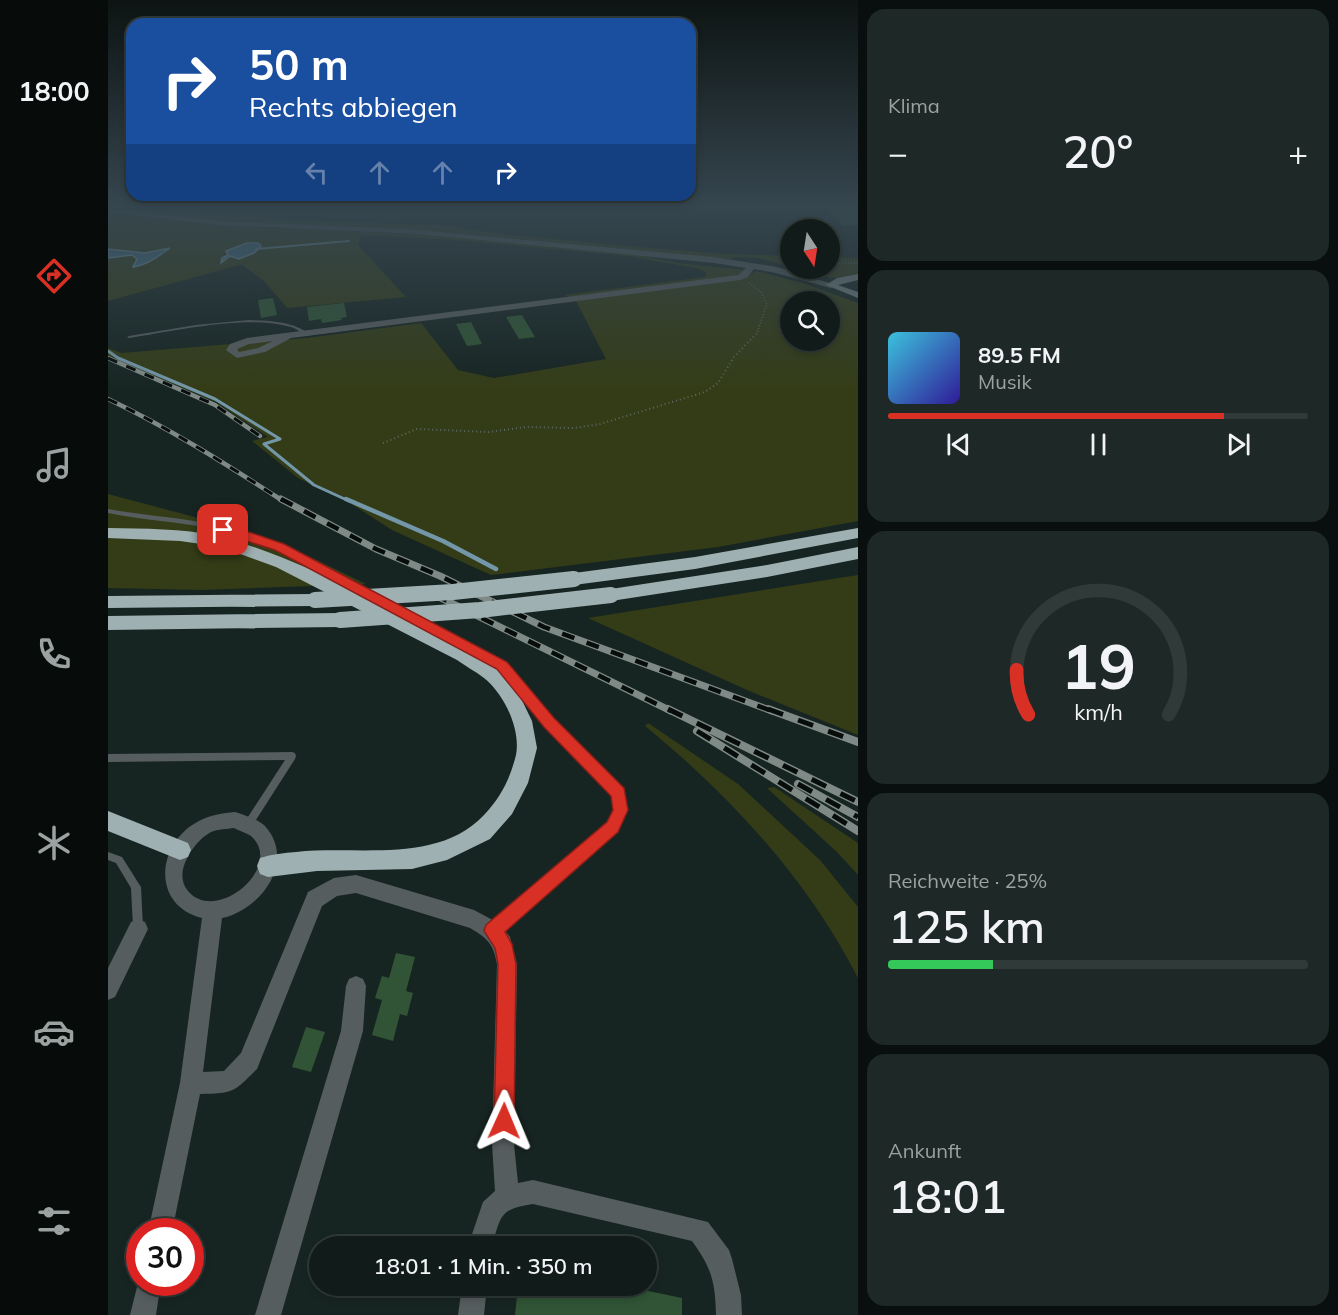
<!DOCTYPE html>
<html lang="de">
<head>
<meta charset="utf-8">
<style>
  :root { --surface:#111c1a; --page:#1e2927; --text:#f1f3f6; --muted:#9ca1a2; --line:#303a39; --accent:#d93025 }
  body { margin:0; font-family:Mulish,sans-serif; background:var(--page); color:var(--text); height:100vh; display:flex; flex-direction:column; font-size:22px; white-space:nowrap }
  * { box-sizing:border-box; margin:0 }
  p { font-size:20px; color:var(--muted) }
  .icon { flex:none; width:33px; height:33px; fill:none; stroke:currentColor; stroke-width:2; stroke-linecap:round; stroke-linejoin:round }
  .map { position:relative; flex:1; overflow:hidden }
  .details { display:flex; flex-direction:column; gap:9px; padding:9px; background:#090f0e; width:480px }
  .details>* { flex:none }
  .hud { position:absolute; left:18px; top:18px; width:570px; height:183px; border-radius:18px; box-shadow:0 3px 9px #0003,0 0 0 2px var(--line); background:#1a4fa0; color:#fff; overflow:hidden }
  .needle { width:39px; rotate:168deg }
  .controls { position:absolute; left:672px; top:219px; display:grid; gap:12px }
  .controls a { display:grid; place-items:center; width:60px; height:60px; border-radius:50%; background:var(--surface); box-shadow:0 3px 9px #0003,0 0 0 2px var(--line); font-size:30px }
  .speed { position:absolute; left:18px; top:1218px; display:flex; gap:12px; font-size:30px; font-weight:700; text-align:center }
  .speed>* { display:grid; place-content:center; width:78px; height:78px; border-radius:50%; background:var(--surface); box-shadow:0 3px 9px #0003,0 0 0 2px var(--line); line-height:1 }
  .speed .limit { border:9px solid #d22; background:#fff; color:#111 }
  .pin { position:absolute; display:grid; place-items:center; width:51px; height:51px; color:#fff; margin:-26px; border-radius:12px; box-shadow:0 3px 9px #0006 }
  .me { position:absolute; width:66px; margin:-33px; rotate:1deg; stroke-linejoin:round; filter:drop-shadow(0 0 4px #0008) }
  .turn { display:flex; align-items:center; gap:21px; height:126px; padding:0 24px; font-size:27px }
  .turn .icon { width:78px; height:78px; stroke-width:2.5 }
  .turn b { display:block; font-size:42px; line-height:51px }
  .lanes { display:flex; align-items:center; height:57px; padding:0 24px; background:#0003; justify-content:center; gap:30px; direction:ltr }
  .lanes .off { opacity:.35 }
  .big { font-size:45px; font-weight:600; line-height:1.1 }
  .details .card { flex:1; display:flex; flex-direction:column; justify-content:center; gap:9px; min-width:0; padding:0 21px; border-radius:18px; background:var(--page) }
  .details .dial { align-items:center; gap:0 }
  .dial svg { height:156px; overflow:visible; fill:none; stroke:var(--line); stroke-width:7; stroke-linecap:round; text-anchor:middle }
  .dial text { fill:var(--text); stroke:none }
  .song { display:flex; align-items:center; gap:18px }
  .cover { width:72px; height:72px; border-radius:9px; background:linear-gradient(135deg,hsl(190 70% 55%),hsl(250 70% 35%)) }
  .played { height:6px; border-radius:3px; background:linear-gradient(90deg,var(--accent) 80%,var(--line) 80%) }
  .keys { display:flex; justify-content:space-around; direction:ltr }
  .heat { display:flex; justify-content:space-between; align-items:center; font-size:33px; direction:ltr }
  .charge { height:9px; border-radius:4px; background:linear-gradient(90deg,#34c759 25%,var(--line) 0) }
  .trip { position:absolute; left:201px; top:1236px; width:348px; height:60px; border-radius:30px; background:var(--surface); box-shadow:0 3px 9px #0003,0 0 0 2px var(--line); font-weight:600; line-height:60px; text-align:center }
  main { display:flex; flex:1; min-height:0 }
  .dock { display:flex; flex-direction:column; width:108px; justify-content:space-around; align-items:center; background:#070b0a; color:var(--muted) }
  .dock .icon { width:42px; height:42px }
  .dock .active { color:var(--accent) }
  .dock b { font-size:27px; color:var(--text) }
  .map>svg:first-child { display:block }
</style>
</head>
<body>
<main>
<nav class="dock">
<b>18:00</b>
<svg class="icon active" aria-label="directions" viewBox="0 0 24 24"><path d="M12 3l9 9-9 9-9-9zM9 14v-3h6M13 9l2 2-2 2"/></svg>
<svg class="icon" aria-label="music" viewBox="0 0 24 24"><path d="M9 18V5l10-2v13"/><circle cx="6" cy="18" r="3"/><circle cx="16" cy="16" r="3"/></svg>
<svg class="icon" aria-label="phone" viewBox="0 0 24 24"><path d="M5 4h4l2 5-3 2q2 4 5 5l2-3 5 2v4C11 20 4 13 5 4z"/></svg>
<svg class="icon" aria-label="climate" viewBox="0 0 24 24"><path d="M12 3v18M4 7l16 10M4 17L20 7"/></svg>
<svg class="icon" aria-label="car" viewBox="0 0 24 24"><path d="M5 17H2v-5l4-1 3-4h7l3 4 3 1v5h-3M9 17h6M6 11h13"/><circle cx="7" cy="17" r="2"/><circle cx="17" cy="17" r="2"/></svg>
<svg class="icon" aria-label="filters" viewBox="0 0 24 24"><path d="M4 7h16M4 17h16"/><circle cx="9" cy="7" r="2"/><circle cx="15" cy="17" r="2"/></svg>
</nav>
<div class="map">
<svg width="750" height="1315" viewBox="0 0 750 1315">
  <rect width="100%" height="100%" fill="#172522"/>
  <path fill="#343c17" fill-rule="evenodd" d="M 0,205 L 176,220 L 332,225 L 402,235 L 530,247 L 618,254 L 682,256 L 682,267 L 651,258 L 625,257 L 623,259 L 335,232 L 115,221 L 20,210 Z
    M 0,211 L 143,227 L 323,235 L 534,256 L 570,263 L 636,270 L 628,276 L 461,297 L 457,295 L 597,277 L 599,273 L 589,268 L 520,256 L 346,240 L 252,235 L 250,245 L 298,297 L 179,308 L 157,282 L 134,265 L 139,263 L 0,301 Z
    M 722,257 L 750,258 L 750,274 L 723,278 L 690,269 L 722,268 Z
    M 648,271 L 695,283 L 750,303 L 750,521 L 610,547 L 383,575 L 284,530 L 239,501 L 190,478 L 144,441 L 160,437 L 108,402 L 0,356 L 0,348 L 13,353 L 199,338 L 313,323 L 350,370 L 386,378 L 498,359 L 468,301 L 640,277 ZM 682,302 L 722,302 L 722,340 L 682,340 Z
    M 0,494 L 139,531 L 186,549 L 258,584 L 95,590 L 0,588 Z
    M 750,575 L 750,735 L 639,690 L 480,618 Z
    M 540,723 L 630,784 L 712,860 L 750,907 L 750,978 C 700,880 622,795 537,726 Z
    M 666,787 L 750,843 L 750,875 L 729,852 L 659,788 Z"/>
  <path fill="#45748e" stroke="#7397a8" stroke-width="1.5" d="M 139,243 L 150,243 L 153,246 L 146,253 L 131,259 L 122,256 L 113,263 L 114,258 L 120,255 L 118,251 Z
    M 62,248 C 51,256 39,265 25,267 L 29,259 L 24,255 L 0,258 L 0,249 L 37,253 Z"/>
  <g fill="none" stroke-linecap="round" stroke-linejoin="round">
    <path stroke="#7397a8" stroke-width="2" d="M 148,249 L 241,241"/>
    <path stroke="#7397a8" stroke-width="3" d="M 0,351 L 10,358 L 107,399 L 172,439 L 156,444 L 206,485 L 241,501"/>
    <path stroke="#7397a8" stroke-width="4.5" d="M 238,499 L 335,541 L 388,569"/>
  </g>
  <path fill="#305435" d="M 717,208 L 750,208 L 750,225 L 735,226 Z
    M 165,298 L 169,315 L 153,318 L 150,300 Z
    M 236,303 L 239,317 L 233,318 L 234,320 L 214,323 L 213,319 L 201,321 L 199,307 Z
    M 414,315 L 427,337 L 411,339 L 398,317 Z
    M 363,322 L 374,344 L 359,346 L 348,324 Z
    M 288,953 L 307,957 L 298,991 L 305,993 L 299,1016 L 292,1014 L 285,1041 L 264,1035 L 274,1000 L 267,998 L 274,976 L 281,978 Z
    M 198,1027 L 217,1032 L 203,1072 L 184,1067 Z
    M 410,1286 L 516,1286 L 574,1298 L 574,1315 L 407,1315 Z"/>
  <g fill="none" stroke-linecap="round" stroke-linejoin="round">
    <path stroke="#5c6865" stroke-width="1.5" stroke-dasharray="1 2" stroke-linecap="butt" d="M 722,263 L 750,263
      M 641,283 L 653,292 L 659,304 L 648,336"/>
    <path stroke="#5c6865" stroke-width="2" stroke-dasharray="1 3" stroke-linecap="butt" d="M 275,443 L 309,429 L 381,432 L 418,427 L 466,428 L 492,424 L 597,392 L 610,383 L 626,357 L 648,334"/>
    <path fill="#565d5e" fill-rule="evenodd" d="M 141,320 C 164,321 185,321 203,335 L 199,336 C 194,333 189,329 183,327 C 140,314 66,331 21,338 L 19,337 L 21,336 L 88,325 Z
      M 0,509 C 39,516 80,518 119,527 C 170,540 216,567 261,592 L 262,594 L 259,597 L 257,596 C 213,571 168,544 119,532 C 80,522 39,521 0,513 Z
      M 269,596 L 296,610 L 297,612 L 296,614 L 290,614 L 267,601 L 265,599 Z
      M 307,616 L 397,663 L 444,720 L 513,790 C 520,810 516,812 508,830 L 389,933 L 386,935 L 383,933 L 381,930 L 383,927 L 502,824 L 509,810 L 506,795 L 438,724 L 391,667 L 304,621 L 303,619 L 304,617 Z
      M 184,752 L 187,753 L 188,756 L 187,759 L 144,826 L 141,827 L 138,826 L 137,823 L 138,820 L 177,760 L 0,762 L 0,754 Z
      M 0,852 L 14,857 L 31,884 L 33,887 L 35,927 L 33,930 L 30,932 L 27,930 L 25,927 L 23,888 L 8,863 L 0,860 Z"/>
    <path fill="#565d5e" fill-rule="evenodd" d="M 0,208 L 111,221 L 310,230 L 606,257 L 669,267 L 728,285 L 723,288 L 668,273 L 646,269 L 640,277 L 632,280 L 183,338 L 157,352 L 129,358 L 118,350 L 122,344 L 139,338 L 630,275 L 638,268 L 606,263 L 310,234 L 111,225 L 0,212 ZM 165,341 L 150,348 L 131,352 L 129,349 L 141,344 Z
      M 127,812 C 136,815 150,819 157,826 C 189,862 152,910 114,918 L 95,1072 L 116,1071 L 133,1053 L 200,892 L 226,878 L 248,875 L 366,910 L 392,924 L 402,937 L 409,964 L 406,1144 L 410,1183 L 425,1180 L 600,1222 L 621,1250 L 624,1259 L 633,1295 L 634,1315 L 608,1315 C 607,1281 604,1269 584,1241 L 425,1204 C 391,1209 393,1216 384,1246 L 360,1246 L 375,1202 L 387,1191 L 384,1144 L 389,964 C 385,943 380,939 362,928 L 248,893 L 229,896 L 214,906 L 149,1069 C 125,1093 126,1093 92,1094 L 64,1232 L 40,1232 L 72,1083 L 94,918 C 42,905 49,842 91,821 C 102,815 115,813 127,812 ZM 126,828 C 131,831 139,833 143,836 C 177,866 109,925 80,891 C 64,873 86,841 103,832 C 110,829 119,829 126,828 Z
      M 30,919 L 37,922 L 40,929 L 7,997 L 0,1000 L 0,968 L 23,922 Z
      M 248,976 L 255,979 L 258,986 L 255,1031 L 173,1315 L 147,1315 L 233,1031 L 238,986 L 241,979 Z
      M 32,1275 L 32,1282 L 53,1282 L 48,1315 L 22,1315 Z
      M 354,1286 L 379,1286 L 376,1315 L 350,1315 Z"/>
    <path fill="#737f80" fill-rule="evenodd" d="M 750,274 L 750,280 L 730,285 L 750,292 L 750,298 L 718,285 L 729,278 Z"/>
    <path fill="#9eb0b2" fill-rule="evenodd" d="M 0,528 C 36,529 74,528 109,536 C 194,557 282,610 361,650 L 389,668 L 409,690 L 424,721 L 429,748 L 420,783 L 404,814 L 382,839 L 339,860 L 304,869 L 209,871 L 160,877 L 152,874 L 149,866 L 152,858 C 164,854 176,853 188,852 C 249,845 329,865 376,815 C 393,797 402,779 408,755 C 413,729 396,694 376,678 C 367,671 357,666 349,660 L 168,567 L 135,555 L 107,546 L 72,541 L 0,538 Z
      M 750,528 L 750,538 L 587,569 L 466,585 L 460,583 L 458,579 L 460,575 L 466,573 L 587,557 Z
      M 750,547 L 750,559 L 659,577 L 503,601 L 497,599 L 495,595 L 497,591 L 503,589 L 659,565 Z
      M 207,594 L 213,596 L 215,600 L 213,604 L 207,606 L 0,608 L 0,596 Z
      M 232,613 L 238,615 L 241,620 L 238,625 L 232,627 L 0,630 L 0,616 Z
      M 0,811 L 80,843 L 83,850 L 80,857 L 72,860 L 0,831 Z"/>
    <defs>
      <path id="rail-far2" d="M 0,358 L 107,405 L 152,436
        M 0,399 C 61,428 118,464 175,501"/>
      <path id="rail-far1" d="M 173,499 L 268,549 L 332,576 L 436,627 L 664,711
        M 327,595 L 563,711"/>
      <path id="rail" d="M 560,709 L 750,802
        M 660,709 L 750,742
        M 589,731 L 750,831
        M 690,784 L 750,817"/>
    </defs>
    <use href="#rail-far2" stroke="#7f8a87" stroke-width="4.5"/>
    <use href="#rail-far1" stroke="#7f8a87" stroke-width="7"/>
    <use href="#rail" stroke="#7f8a87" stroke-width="8"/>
    <use href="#rail-far2" stroke="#070d0b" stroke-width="3" stroke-dasharray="10" stroke-linecap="butt"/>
    <use href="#rail-far1" stroke="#070d0b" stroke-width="4.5" stroke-dasharray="13" stroke-linecap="butt"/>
    <use href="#rail" stroke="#070d0b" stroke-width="5" stroke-dasharray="16" stroke-linecap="butt"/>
    <path stroke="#9eb0b2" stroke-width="16" d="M 207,600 L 345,592 L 466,579
      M 232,620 L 372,610 L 503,595"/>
  </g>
  <linearGradient id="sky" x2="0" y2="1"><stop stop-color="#0d1413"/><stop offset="0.53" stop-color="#36464f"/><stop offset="1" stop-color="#36464f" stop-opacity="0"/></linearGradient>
  <rect width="750" height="389" fill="url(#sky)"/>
  <path fill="#d93025" stroke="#8d1f18" stroke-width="1.5" d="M 115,526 L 138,531 L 176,544 L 399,662 L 446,718 L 516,788 L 520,810 L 510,832 L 397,932 L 404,944 L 408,964 L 406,1121 L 403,1128 L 396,1131 L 389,1128 L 386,1121 L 390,964 L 387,948 L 376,931 L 378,925 L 499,822 L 505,810 L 503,796 L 436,727 L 389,669 L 167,550 L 110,532 L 109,530 Z"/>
</svg>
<div class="controls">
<a><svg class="needle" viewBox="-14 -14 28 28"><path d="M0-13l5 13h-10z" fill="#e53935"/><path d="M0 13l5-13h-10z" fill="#9ca1a2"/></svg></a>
<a><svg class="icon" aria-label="search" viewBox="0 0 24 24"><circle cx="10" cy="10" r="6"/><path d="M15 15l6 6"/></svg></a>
</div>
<div class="speed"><div class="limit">30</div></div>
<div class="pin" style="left:115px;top:530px;background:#d93025"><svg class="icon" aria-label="arrive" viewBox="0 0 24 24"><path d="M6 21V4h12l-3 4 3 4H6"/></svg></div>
<svg class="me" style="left:396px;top:1121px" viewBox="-20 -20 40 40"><path d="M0-17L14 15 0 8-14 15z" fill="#d93025" stroke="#fff" stroke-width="4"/></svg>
<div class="trip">18:01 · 1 Min. · 350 m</div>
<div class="hud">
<div class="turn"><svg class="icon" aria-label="right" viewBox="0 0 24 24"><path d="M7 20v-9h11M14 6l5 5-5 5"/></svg><div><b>50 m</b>Rechts abbiegen</div></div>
<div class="lanes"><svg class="icon off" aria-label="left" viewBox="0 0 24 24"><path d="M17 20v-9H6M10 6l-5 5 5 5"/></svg><svg class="icon off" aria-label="ahead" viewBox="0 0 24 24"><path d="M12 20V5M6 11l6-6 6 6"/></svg><svg class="icon off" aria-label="ahead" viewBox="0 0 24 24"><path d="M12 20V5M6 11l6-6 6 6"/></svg><svg class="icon" aria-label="right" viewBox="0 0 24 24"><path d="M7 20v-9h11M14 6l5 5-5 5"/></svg></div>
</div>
</div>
<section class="details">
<div class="card"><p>Klima</p>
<div class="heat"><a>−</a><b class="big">20°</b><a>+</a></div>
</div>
<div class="card">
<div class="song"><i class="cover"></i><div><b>89.5 FM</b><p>Musik</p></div></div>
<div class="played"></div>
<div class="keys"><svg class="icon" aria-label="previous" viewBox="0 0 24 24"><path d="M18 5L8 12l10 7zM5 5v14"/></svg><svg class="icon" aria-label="pause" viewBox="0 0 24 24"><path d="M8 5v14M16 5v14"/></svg><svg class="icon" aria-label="next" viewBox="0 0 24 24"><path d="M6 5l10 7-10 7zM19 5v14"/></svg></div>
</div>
<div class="card dial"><svg viewBox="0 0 100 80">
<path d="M14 69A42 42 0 1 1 86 69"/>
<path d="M14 69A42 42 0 0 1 8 46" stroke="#d93025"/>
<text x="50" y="56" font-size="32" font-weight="700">19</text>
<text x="50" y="72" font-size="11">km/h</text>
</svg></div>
<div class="card"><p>Reichweite · 25%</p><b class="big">125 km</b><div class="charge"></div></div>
<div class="card"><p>Ankunft</p><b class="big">18:01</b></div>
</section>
</main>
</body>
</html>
